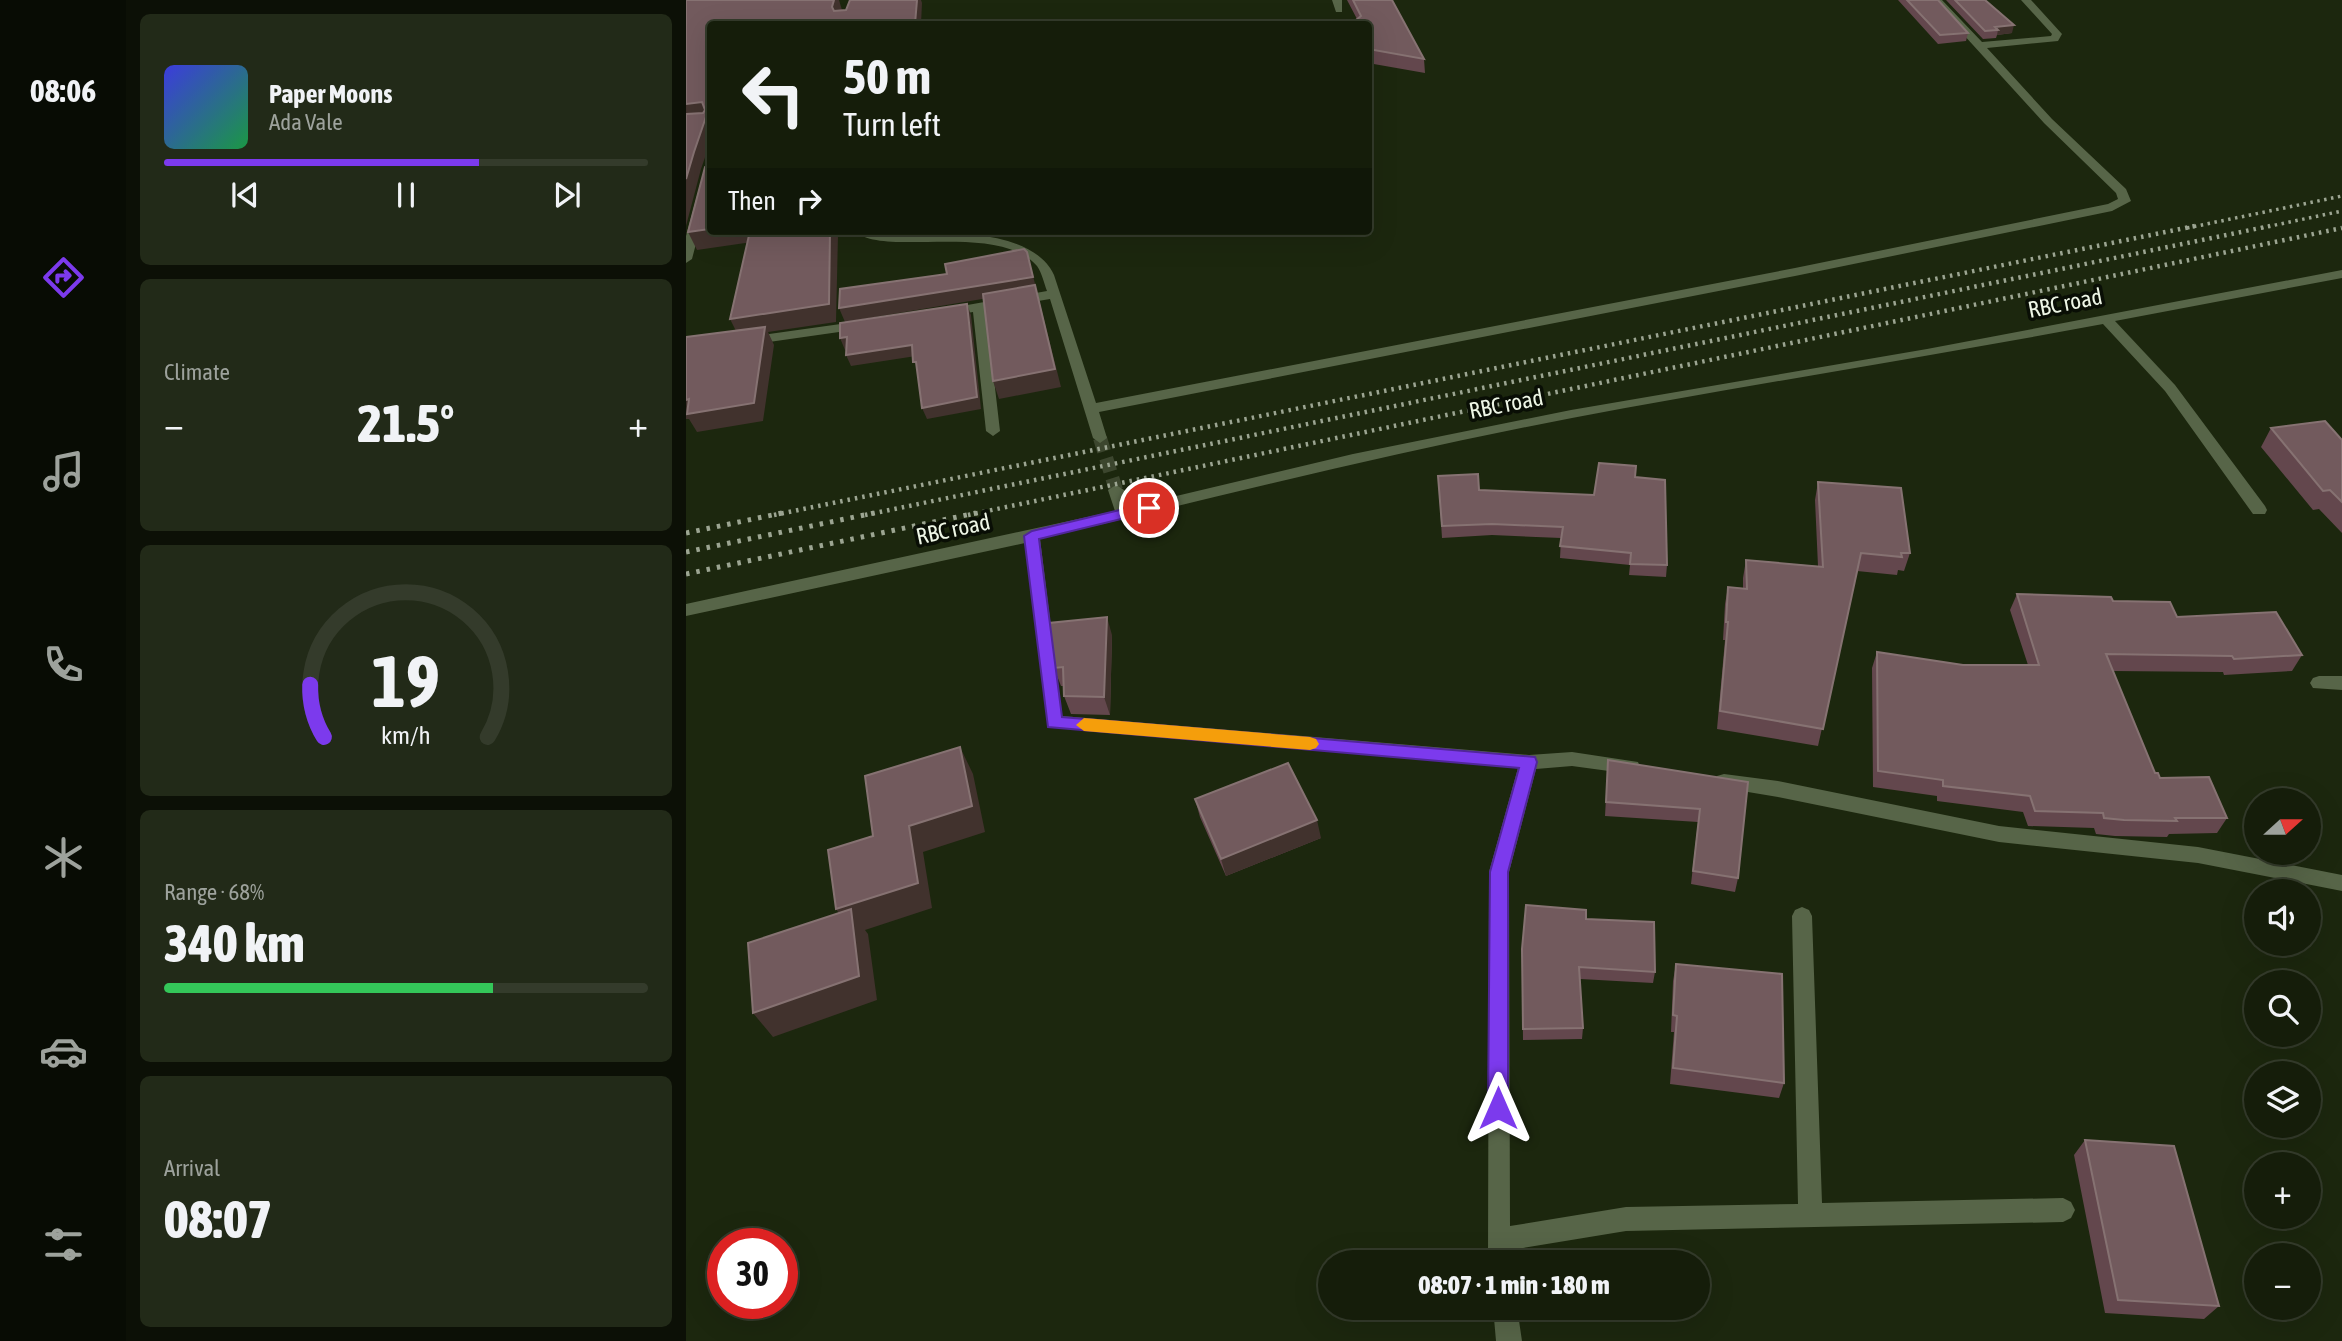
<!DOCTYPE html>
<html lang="en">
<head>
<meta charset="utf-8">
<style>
  :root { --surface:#151d0a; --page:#222a18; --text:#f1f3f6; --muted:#9da29c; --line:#343b2b; --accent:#7c3aed }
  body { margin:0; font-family:"Asap Condensed",sans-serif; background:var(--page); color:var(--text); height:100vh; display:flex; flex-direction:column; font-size:26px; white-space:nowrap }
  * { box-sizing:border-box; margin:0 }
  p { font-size:23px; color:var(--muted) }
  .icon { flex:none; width:38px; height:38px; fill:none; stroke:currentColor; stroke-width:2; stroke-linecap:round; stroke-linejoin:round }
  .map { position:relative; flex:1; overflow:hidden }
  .drawer { display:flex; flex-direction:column; gap:14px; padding:14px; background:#0c1006; width:560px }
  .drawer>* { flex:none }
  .guide { position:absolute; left:21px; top:21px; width:665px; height:214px; border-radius:7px; box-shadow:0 7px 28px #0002,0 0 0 2px var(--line); background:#151d0a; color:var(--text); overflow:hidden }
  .needle { width:46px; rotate:69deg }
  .fabs { position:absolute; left:1558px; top:788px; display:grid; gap:14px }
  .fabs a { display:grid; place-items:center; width:77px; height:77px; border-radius:50%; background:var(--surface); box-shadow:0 7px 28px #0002,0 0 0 2px var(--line); font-size:35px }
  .speed { position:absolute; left:21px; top:1228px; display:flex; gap:14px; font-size:35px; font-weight:700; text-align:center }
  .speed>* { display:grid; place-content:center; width:91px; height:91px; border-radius:50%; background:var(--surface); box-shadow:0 7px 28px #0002,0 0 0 2px var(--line); line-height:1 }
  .speed .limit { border:10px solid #d22; background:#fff; color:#111 }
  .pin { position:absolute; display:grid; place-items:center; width:60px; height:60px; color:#fff; margin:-30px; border:4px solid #fff; border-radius:50%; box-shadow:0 2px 7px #0007 }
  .me { position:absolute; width:77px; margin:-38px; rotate:0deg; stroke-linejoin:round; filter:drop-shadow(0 0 5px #0008) }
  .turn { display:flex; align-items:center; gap:24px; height:147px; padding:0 21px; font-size:32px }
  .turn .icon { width:91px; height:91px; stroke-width:2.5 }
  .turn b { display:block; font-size:49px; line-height:60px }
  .then { display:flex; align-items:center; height:66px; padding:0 21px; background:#0003; gap:14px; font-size:26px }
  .big { font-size:52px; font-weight:800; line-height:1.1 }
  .drawer .card { flex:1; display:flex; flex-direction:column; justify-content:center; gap:10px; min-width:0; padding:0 24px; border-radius:10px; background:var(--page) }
  .drawer .dial { align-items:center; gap:0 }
  .dial svg { height:182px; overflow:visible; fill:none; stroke:var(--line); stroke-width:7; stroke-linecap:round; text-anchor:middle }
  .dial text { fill:var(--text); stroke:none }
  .song { display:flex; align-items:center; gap:21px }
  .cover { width:84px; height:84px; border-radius:10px; background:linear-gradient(135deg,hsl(240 70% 55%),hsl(140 70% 35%)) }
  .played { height:7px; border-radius:4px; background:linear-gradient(90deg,var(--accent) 65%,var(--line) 65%) }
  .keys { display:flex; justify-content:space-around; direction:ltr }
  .heat { display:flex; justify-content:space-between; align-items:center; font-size:38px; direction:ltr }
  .charge { height:10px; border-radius:5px; background:linear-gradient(90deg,#34c759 68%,var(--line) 0) }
  .trip { position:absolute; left:632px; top:1250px; width:392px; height:70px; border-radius:35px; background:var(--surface); box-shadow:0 7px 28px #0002,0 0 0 2px var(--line); font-weight:800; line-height:70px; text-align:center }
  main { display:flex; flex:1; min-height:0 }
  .dock { display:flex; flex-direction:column; width:126px; justify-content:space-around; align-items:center; background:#080c04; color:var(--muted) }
  .dock .icon { width:49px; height:49px }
  .dock .active { color:var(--accent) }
  .dock b { font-size:32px; color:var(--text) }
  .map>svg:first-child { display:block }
</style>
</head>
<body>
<main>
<nav class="dock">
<b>08:06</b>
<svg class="icon active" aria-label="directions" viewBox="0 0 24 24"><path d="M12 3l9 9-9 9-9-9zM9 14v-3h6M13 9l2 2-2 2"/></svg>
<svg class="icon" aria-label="music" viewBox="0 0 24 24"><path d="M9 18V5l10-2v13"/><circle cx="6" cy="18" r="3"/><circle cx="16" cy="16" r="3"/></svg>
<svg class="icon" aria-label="phone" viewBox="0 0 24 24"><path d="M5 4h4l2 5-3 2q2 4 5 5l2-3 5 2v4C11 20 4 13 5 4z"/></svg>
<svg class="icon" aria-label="climate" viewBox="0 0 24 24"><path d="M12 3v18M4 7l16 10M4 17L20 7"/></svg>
<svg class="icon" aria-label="car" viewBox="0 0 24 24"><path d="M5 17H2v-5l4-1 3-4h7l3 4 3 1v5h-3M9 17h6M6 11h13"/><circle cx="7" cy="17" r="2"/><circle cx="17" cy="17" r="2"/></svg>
<svg class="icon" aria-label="filters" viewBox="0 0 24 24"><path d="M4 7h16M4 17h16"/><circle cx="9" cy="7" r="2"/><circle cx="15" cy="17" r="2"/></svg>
</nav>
<section class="drawer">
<div class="card">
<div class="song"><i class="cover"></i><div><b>Paper Moons</b><p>Ada Vale</p></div></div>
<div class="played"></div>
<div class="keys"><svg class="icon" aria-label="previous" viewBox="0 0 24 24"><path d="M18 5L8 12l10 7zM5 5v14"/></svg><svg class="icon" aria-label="pause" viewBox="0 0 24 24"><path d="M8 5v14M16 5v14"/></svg><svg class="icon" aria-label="next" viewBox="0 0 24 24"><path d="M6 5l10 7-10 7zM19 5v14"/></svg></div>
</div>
<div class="card"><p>Climate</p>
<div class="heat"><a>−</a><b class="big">21.5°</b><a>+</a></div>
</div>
<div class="card dial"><svg viewBox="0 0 100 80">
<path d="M14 69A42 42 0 1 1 86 69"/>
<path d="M14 69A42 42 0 0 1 8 46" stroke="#7c3aed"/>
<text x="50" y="56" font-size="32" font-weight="700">19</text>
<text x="50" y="72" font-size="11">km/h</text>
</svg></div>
<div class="card"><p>Range · 68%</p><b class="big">340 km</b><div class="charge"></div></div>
<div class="card"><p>Arrival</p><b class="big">08:07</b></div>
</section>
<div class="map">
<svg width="1656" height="1341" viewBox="0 0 1656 1341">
  <rect width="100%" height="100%" fill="#1c270e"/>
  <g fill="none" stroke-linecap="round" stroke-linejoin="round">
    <path stroke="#3c462e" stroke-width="14" stroke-dasharray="14 7" stroke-linecap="butt" d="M 414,438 L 430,490"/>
    <path fill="#576548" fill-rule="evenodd" d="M 646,0 L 656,0 L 656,12 L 650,12 Z
      M 1246,0 L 1256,0 L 1296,42 L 1365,36 L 1366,34 L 1335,0 L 1345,0 L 1376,34 L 1372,41 L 1301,48 L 1366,119 L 1440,189 L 1445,201 L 1426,211 L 1109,276 L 413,412 L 421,438 L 414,443 L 407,438 L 364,299 L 300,310 L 314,431 L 307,436 L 300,431 L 287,312 L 259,317 L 252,313 L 259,309 L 361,291 C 358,283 356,273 351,266 C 312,221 195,258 169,231 C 180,231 190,233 201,233 C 247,233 345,225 368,275 L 410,403 L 1109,268 L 1422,204 L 1432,199 L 1430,193 L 1358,123 Z
      M 24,166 L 24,190 L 6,259 L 0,263 L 0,236 L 18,170 Z
      M 1656,270 L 1656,278 L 1429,321 L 1489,385 L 1579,506 L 1581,510 L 1579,514 L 1567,514 L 1479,391 L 1417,324 C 1240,357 1062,385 886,418 C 707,452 531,497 354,539 L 376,716 L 843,755 L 886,752 L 952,762 L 954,767 L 952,772 L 945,774 L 886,766 L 850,769 L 823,872 L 824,1226 L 940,1207 L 1112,1204 L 1106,916 L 1109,910 L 1116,907 L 1123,910 L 1126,916 L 1136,1203 L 1377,1198 L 1385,1202 L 1389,1210 L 1385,1218 L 1377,1222 L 940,1231 L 825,1250 L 826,1262 L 802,1262 L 803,872 L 832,768 L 362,727 L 339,543 L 0,616 L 0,604 L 429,511 L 422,490 L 430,485 L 438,490 L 444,507 L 667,454 L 885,410 L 1241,349 Z
      M 176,321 L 183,325 L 181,328 L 62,345 L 55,341 L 62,337 Z
      M 1633,676 L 1656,676 L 1656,690 L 1627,688 L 1624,683 L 1627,678 Z
      M 1038,774 L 1092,781 L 1313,826 L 1512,847 L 1656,875 L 1656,891 L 1512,863 L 1313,842 L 1092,797 L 1038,788 L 1031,786 L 1029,781 L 1031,776 Z
      M 807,1307 L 831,1307 L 836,1341 L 810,1341 Z"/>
    <path stroke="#9ca592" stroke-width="3.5" stroke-dasharray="2.5 4.5" stroke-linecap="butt" d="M 1501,228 L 1656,196
      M 1575,228 L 1656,211"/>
    <path stroke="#9ca592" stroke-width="4.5" stroke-dasharray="2.5 5" stroke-linecap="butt" d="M 88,515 L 1509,226
      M 179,515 L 1584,226
      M 282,515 L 1656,228"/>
    <path stroke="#9ca592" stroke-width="5" stroke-dasharray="3.5 7" stroke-linecap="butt" d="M 0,533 L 96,513
      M 0,552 L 188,513
      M 0,574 L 290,513"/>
  </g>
  <path fill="#63474d" d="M 661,0 L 706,0 L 738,59 L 739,73 L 682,63 L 682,24 L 671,19 Z
    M 1212,0 L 1252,0 L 1282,33 L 1280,41 L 1252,44 Z
    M 1260,0 L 1299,0 L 1326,33 L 1311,35 L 1310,38 L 1297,39 Z
    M 1585,428 L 1656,440 L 1656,533 L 1633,509 L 1627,510 L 1575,447 Z
    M 752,476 L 793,490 L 908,495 L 949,477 L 981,565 L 980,577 L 943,575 L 944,565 L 874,558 L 875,538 L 806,535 L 756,538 Z
    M 1132,482 L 1224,553 L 1218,571 L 1212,570 L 1211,575 L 1171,571 L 1132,746 L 1031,729 L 1039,640 L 1037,640 L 1039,604 L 1042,587 L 1057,588 L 1057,578 L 1060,560 L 1132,566 L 1129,500 Z
    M 1331,594 L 1427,601 L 1491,617 L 1616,655 L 1606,671 L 1538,675 L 1537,672 L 1427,671 L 1469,773 L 1474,778 L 1541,818 L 1531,833 L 1483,834 L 1481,837 L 1429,836 L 1410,834 L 1408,828 L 1342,826 L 1337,812 L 1251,801 L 1251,796 L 1187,787 L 1186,668 L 1191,652 L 1277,665 L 1342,665 L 1324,610 Z
    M 426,635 L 424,715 L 385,714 L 378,696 L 378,686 L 375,686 L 368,668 Z
    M 922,760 L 1062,782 L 1052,878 L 1049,892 L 1005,884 L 1012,822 L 919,816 Z
    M 509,799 L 635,838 L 540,876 L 514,817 Z
    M 900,919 L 969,972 L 967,983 L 894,979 L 897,1028 L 896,1039 L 837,1040 L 836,949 Z
    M 990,964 L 1098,1083 L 1093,1098 L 984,1084 L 988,1032 L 985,1032 L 987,981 Z
    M 1399,1140 L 1533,1306 L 1518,1319 L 1419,1313 L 1388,1155 Z"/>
  <path fill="#41322d" d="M 148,0 L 153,0 L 156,10 L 152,23 L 146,7 Z
    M 231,0 L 235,0 L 236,3 L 235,24 L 229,24 Z
    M 1328,25 L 1326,33 L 1311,35 L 1312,30 L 1309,27 Z
    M 16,102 L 24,105 L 24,143 L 15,169 L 0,226 L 0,104 Z
    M 24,229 L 24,231 L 69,231 L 73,241 L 11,250 L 2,232 Z
    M 144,231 L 168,231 L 167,233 L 152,235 L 150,322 L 82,332 L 88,345 L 77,421 L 11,432 L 3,419 L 0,419 L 0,400 L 53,337 L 44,319 Z
    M 341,252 L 375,387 L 313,399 L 307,381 L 350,290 L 159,322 L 153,308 Z
    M 281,304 L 285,315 L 295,409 L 241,419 L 236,408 Z
    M 161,337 L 166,348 L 159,350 L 154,338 Z
    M 226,345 L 230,356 L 165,366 L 160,355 Z
    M 421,617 L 426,635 L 424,715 L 418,697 Z
    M 274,747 L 287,774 L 299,832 L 237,852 L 246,908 L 179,930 L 182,934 L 191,1000 L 87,1037 L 67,1013 L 167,934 L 150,909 L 223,826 Z
    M 631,820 L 635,838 L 540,876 L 535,859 Z"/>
  <path fill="#725a5d" stroke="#867272" stroke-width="2" d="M 0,0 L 148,0 L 146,7 L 148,11 L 160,10 L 164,0 L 231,0 L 229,24 L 24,24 L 24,105 L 8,152 L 0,179 L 0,114 L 17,113 L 19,110 L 16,102 L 0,104 Z
    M 667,0 L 706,0 L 738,59 L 682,49 L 682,24 L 665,24 L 675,16 Z
    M 1221,0 L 1252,0 L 1282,33 L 1254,35 Z
    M 1269,0 L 1299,0 L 1328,25 L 1309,27 L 1312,30 L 1299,31 Z
    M 24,166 L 24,229 L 2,232 L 19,167 Z
    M 64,231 L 144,231 L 143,304 L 44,319 Z
    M 338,249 L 341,252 L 347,277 L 153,308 L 154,289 L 261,274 L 259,264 Z
    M 349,285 L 369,369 L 307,381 L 297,294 Z
    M 281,304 L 291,397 L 236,408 L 230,362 L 227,362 L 226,345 L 160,355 L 161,337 L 154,338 L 154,323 Z
    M 79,327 L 68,403 L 1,414 L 3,399 L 0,400 L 0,337 Z
    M 1639,421 L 1656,440 L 1656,502 L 1644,490 L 1637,491 L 1585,428 Z
    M 913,463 L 950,466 L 949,477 L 979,480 L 981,565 L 944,564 L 945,553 L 874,546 L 877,527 L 806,524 L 756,526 L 752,476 L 792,474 L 793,490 L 908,495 Z
    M 1132,482 L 1215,488 L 1224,553 L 1215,553 L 1216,557 L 1175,553 L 1137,729 L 1034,711 L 1042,622 L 1040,622 L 1042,587 L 1061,589 L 1060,560 L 1137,567 Z
    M 1331,594 L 1425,597 L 1427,601 L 1484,602 L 1491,617 L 1590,612 L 1616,655 L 1548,659 L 1546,656 L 1420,654 L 1469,773 L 1472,773 L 1474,778 L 1523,777 L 1541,818 L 1489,818 L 1491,821 L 1438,820 L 1418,818 L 1417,813 L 1349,811 L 1344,796 L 1257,786 L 1257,780 L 1192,771 L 1191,652 L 1277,665 L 1353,665 Z
    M 421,617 L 418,697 L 378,696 L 377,667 L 368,668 L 363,623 Z
    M 274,747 L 286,806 L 223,826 L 232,883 L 150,909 L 142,850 L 187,836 L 179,776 Z
    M 922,760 L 1062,782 L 1052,878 L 1007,871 L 1014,809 L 920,802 Z
    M 602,763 L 631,820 L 535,859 L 509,799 Z
    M 840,905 L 900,910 L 900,919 L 968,922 L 969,972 L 893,967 L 897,1028 L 837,1029 L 836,949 Z
    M 165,909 L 173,976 L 67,1013 L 62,943 Z
    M 990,964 L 1096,974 L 1098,1083 L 987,1068 L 991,1016 L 987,1015 Z
    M 1399,1140 L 1488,1146 L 1533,1306 L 1432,1300 Z"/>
  <path fill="#7c3aed" stroke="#51269a" stroke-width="2" d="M 463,503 L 468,504 L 468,511 L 353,539 L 376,717 L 849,757 L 851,762 L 822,872 L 822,1108 L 819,1115 L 812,1118 L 805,1115 L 802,1108 L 804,872 L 833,768 L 362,727 L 338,536 L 346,531 Z"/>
  <path fill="#f59e0b" d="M 398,718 L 624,737 L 630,739 L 633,744 L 630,748 L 624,750 L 398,731 L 390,725 Z"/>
  <g text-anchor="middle" stroke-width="7" stroke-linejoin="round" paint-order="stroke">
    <g font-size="23" fill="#eef6e6" stroke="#090e05">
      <text transform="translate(1379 303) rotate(-11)" y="8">RBC road</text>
      <text transform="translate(820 404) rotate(-11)" y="8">RBC road</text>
      <text transform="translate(267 529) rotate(-12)" y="8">RBC road</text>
    </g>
  </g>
</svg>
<div class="fabs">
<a><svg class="needle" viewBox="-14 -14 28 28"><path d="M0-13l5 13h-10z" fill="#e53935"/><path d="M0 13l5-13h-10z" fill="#9da29c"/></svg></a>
<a><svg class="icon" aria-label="sound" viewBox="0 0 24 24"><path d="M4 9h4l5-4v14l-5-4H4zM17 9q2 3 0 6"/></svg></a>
<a><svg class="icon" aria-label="search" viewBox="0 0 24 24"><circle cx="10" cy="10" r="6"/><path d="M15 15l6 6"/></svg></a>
<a><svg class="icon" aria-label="layers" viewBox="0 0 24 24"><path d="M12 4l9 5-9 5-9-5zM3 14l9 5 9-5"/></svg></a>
<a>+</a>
<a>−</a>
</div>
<div class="speed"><div class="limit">30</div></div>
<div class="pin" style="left:463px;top:508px;background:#d93025"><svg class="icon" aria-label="arrive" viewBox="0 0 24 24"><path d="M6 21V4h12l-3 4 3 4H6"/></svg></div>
<svg class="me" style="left:812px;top:1108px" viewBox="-20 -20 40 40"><path d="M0-17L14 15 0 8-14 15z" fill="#7c3aed" stroke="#fff" stroke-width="4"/></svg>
<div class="trip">08:07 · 1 min · 180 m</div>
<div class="guide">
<div class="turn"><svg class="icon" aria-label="left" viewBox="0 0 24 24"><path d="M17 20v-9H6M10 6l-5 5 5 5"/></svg><div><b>50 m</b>Turn left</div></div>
<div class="then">Then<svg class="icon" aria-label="right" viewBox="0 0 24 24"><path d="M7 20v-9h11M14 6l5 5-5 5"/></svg></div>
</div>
</div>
</main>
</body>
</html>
